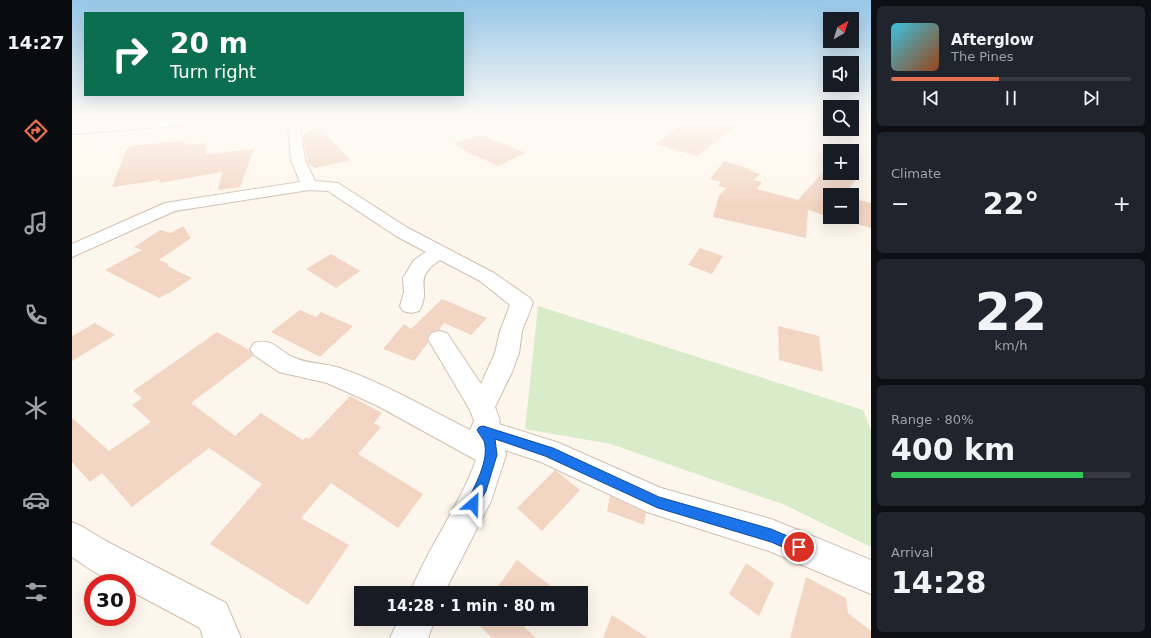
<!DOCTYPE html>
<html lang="en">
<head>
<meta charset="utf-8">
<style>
  :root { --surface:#171b24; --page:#20242c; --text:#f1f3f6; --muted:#9ea1a6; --line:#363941; --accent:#e76f51 }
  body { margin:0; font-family:"DejaVu Sans",sans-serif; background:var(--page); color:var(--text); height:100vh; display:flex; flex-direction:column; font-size:15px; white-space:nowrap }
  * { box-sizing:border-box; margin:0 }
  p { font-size:13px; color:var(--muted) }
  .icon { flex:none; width:22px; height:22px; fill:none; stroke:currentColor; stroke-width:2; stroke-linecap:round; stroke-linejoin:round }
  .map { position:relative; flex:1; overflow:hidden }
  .drawer { display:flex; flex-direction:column; gap:6px; padding:6px; background:#0d0f14; width:280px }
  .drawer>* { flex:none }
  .top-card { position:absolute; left:12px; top:12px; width:380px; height:84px; border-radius:0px; box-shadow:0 4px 16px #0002; background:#0b6e4f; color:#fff; overflow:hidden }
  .needle { width:26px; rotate:39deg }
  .buttons { position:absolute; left:751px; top:12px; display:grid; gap:8px }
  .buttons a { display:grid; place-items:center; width:36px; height:36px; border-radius:0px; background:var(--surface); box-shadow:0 4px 16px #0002; font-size:20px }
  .speed { position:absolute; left:12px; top:574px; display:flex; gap:8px; font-size:20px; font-weight:700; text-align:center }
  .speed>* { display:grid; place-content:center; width:52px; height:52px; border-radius:50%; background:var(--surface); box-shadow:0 4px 16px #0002; line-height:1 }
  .speed .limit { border:6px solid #d22; background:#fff; color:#111 }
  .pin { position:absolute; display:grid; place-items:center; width:34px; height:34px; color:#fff; margin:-17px; border:2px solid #fff; border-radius:50%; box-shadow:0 1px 4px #0007 }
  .me { position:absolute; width:44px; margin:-22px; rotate:25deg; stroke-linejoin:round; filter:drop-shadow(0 0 3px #0008) }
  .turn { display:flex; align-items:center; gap:14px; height:84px; padding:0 20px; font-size:18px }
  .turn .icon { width:52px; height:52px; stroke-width:2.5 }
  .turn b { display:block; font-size:28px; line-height:34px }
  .big { font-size:30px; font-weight:600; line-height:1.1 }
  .drawer .tile { flex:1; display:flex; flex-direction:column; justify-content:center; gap:6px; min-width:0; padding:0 14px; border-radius:6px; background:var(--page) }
  .drawer .dial { align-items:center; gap:0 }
  .dial b { font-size:52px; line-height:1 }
  .song { display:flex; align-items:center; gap:12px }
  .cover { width:48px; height:48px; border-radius:6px; background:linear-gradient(135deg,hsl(190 70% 55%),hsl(20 70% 35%)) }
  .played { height:4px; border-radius:2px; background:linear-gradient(90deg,var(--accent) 45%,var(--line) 45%) }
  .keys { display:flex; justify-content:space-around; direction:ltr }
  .heat { display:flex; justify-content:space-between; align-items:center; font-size:22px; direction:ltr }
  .charge { height:6px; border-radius:3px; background:linear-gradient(90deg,#34c759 80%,var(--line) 0) }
  .trip { position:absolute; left:282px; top:586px; width:234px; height:40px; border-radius:0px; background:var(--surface); box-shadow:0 4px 16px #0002; font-weight:600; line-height:40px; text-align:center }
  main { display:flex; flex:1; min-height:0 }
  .dock { display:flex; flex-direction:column; width:72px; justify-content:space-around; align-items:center; background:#090b0e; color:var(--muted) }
  .dock .icon { width:28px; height:28px }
  .dock .current { color:var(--accent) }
  .dock b { font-size:18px; color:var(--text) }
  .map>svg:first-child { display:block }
</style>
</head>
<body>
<main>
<nav class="dock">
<b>14:27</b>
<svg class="icon current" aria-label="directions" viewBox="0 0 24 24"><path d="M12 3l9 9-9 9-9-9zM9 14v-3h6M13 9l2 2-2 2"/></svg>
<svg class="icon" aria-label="music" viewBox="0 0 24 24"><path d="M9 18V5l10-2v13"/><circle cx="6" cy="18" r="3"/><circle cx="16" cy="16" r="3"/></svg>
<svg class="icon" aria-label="phone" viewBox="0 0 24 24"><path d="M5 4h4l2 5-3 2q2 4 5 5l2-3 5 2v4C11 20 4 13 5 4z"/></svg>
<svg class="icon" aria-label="climate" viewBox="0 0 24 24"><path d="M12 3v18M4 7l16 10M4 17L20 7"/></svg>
<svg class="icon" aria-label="car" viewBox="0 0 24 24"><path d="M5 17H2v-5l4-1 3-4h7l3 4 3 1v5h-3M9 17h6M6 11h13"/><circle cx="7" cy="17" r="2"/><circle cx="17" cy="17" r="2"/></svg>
<svg class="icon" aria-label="filters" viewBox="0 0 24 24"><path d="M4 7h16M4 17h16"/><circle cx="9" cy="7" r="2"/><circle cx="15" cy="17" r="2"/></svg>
</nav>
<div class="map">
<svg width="799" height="638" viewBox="0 0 799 638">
  <rect width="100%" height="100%" fill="#fdf6ec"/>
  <path fill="#d8ecc9" d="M 466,306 L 791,410 L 799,430 L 799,547 L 713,505 L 539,444 L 453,429 Z"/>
  <path fill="#f3d5c3" d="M 621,117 L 675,117 L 625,156 L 584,144 Z
    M 246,126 L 278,160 L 243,168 L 236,163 L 231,135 Z
    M 409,135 L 454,153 L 426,166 L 403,155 L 401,156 L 382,143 Z
    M 113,141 L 112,145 L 133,143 L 134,154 L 182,149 L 168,187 L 146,190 L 150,172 L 87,183 L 88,180 L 40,187 L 54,151 L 58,146 Z
    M 652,161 L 678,169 L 676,170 L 688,174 L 682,180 L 690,182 L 685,189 L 726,200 L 751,172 L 757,174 L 758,172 L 767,173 L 785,178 L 773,195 L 758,195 L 758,217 L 736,210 L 734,238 L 641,217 L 647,196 L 654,188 L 646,186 L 649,182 L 638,179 Z
    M 780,198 L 799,203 L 799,228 L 759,217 L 780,217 Z
    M 111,226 L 119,238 L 87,260 L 97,264 L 95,266 L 120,278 L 97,293 L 87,298 L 33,270 L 70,250 L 62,247 L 88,230 L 99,233 Z
    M 628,248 L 651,256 L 640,274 L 616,265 Z
    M 259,254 L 288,271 L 264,288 L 234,269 Z
    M 370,299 L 415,318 L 399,335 L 372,323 L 367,330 L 358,332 L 355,338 L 356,343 L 342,361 L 311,349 L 332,324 L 339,329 Z
    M 228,310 L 244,317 L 249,312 L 281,326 L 248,357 L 199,332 Z
    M 23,323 L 43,335 L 0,361 L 0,336 Z
    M 706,326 L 747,336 L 751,372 L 707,360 Z
    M 145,332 L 177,350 L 181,356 L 119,403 L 163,436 L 189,413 L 231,440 L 234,437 L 237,439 L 278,396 L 310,413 L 302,423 L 309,427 L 286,454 L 351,494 L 326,528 L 259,483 L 229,518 L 277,545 L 236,605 L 138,544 L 190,484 L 137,448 L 60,507 L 30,473 L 18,482 L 0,462 L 0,418 L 37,451 L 79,422 L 60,405 L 70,398 L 61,391 Z
    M 483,470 L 508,490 L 470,531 L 445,508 Z
    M 538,496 L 574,513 L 572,525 L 535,511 Z
    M 445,560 L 488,593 L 421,593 Z
    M 674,563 L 702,583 L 687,616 L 657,594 Z
    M 734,577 L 774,598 L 776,613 L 799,631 L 799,638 L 718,638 Z
    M 540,615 L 576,638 L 531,638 Z
    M 401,619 L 444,619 L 464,638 L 420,638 Z"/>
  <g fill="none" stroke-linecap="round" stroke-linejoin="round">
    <defs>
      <path id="street" d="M 114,117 L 174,117 L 172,120 L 168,121 L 0,134 L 0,126 Z
        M 215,117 L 227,117 L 233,160 L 243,181 L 266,183 L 336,228 L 422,273 L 458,298 L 461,303 L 450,331 L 447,353 L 440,372 L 423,407 L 428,421 L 427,424 L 487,443 L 589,488 L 699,519 L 799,560 L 799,594 L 697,551 L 575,512 L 469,462 L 433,450 L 434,455 L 419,501 L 372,593 L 338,593 C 356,547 387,507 404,460 L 304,405 L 255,383 L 207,372 L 182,355 L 178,349 L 182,343 C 201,337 207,352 223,358 C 237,364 253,363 268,368 C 313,384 355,408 398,430 L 402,421 L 398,410 L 356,339 L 359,333 L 367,331 L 375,333 L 409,384 L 423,353 L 428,331 L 438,305 L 408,281 L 368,260 C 338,280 361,288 347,311 L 339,313 L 331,311 L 328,306 L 332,292 L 331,278 L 342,260 L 354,252 L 324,236 L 256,191 L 237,190 L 103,211 L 0,257 L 0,244 L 93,203 L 228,182 L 219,160 Z
        M 0,522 L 11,527 L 34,541 L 154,603 L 169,638 L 131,638 L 128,628 L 55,589 L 55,583 C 36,583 16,568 0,557 Z
        M 327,619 L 363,619 L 356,638 L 318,638 Z"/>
    </defs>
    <use href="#street" stroke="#d1beb0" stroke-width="2"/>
    <use href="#street" fill="#fff" fill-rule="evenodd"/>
  </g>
  <linearGradient id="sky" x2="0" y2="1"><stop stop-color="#97c7e8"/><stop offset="0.57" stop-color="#fefbf6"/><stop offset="1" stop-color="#fefbf6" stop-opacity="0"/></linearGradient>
  <rect width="799" height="207" fill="url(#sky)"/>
  <path fill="#1a73e8" stroke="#114b97" d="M 411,426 L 481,448 L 587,497 L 699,529 L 732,543 L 734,547 L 732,552 L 727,554 L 699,542 L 586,508 L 473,456 L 423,439 L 425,455 L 414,491 L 405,508 L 401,510 L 396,508 L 394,504 C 402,487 418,460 412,441 C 410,437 407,434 405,430 L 407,427 Z"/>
</svg>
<div class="buttons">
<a><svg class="needle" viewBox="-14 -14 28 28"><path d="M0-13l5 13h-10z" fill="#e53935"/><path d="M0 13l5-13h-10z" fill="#9ea1a6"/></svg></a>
<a><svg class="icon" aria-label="sound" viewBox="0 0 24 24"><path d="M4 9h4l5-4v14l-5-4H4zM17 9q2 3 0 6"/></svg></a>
<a><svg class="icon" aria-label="search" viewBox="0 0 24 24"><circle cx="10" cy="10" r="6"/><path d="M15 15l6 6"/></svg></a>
<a>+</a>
<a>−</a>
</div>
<div class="speed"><div class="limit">30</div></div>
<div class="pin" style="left:727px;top:547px;background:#d93025"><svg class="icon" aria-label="arrive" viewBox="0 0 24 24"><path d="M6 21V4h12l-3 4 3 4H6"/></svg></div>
<svg class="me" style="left:401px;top:504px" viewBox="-20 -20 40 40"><path d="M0-17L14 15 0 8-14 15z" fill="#1a73e8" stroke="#fff" stroke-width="4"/></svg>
<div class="trip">14:28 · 1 min · 80 m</div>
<div class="top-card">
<div class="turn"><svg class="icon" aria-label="right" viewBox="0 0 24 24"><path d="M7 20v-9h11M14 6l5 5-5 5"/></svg><div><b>20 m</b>Turn right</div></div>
</div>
</div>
<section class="drawer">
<div class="tile">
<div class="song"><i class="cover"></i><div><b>Afterglow</b><p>The Pines</p></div></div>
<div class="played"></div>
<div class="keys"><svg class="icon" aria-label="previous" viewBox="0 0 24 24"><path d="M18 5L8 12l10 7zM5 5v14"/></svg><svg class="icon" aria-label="pause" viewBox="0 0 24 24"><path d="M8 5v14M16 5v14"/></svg><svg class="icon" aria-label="next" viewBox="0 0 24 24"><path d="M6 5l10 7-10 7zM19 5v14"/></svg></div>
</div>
<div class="tile"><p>Climate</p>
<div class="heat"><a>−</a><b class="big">22°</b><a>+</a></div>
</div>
<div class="tile dial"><b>22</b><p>km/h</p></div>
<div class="tile"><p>Range · 80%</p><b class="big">400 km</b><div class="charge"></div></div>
<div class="tile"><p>Arrival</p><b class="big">14:28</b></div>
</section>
</main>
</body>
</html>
